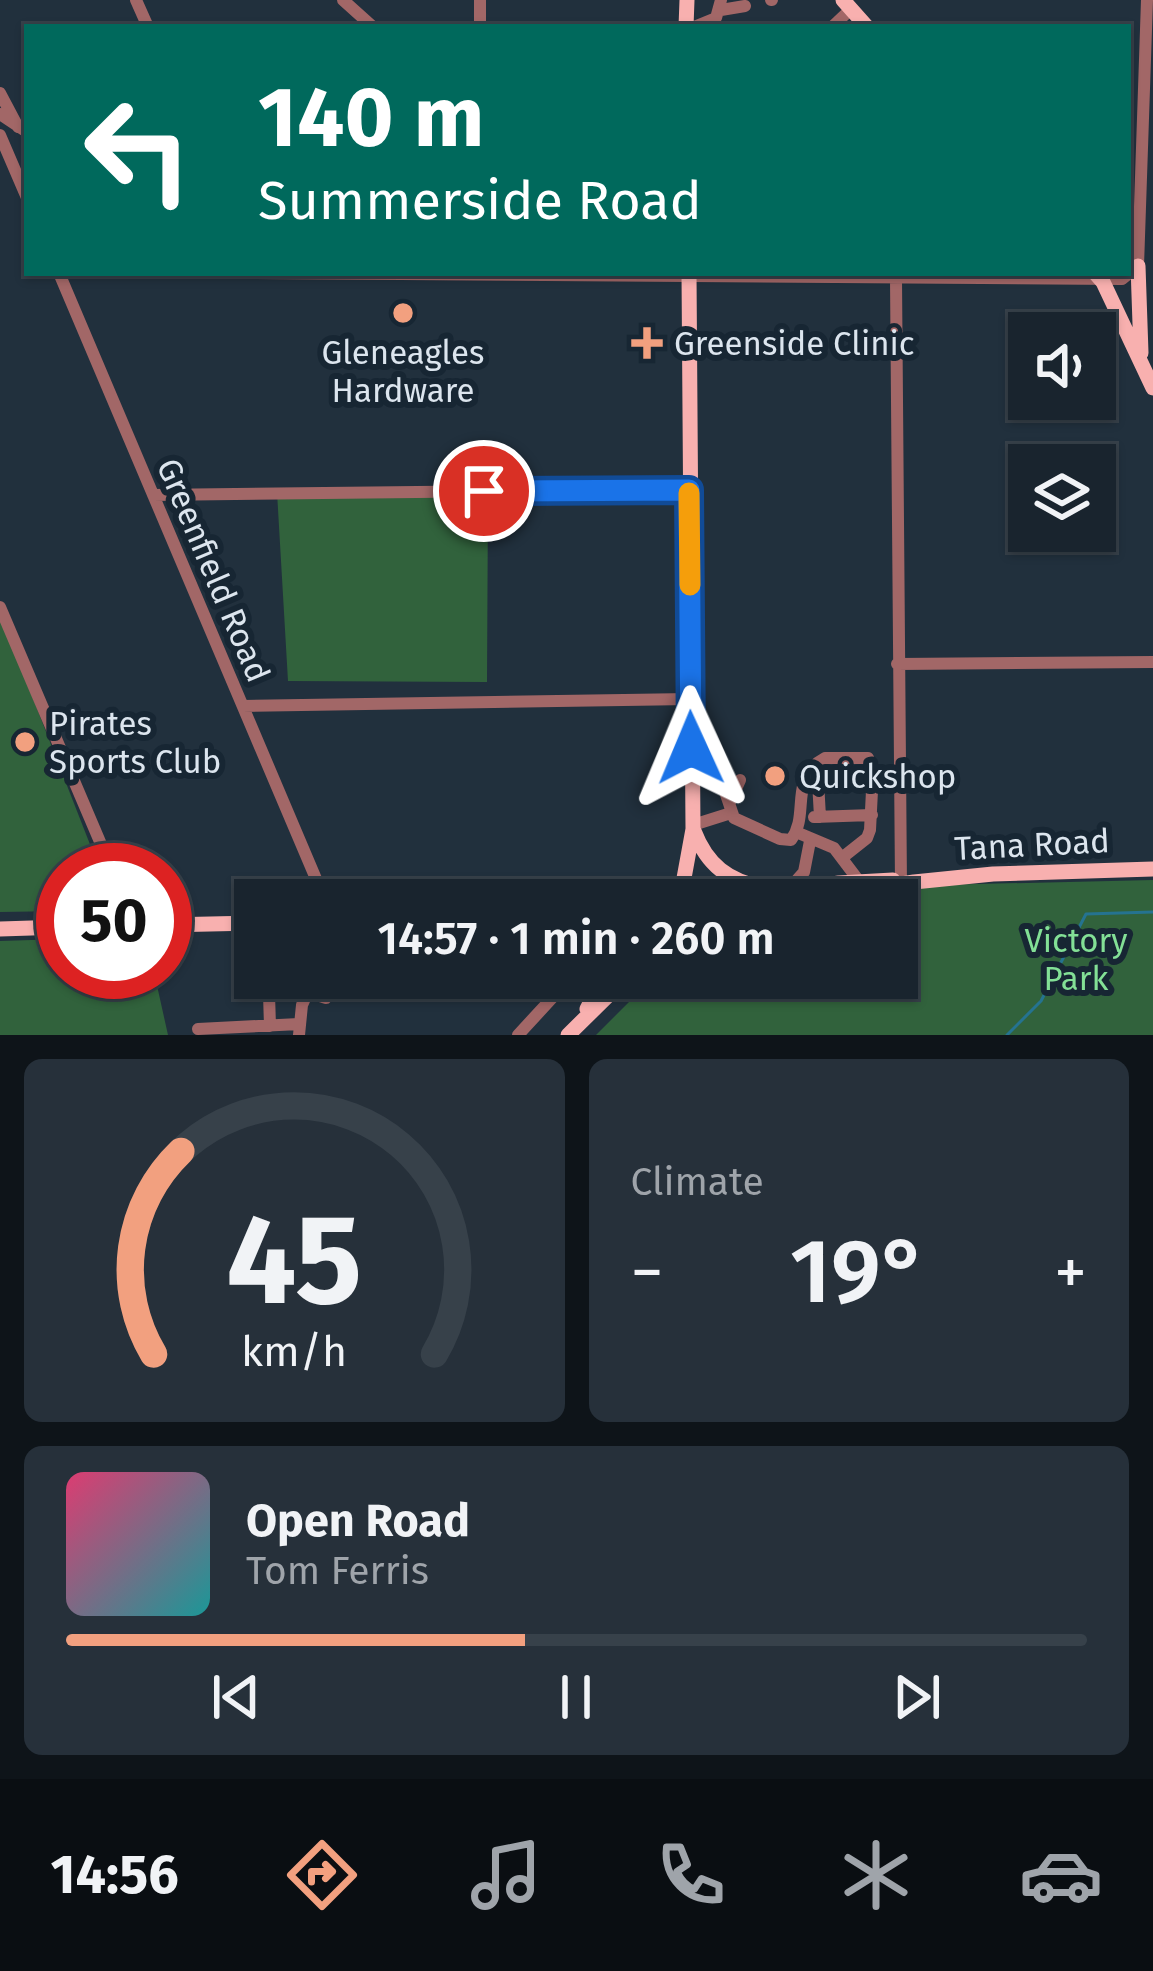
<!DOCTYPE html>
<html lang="en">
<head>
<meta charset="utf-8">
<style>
  :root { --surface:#19242e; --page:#26303a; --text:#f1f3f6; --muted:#9fa4aa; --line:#37414a; --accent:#f2a07f }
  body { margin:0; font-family:"Fira Sans",sans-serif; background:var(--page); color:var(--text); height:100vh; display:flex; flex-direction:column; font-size:45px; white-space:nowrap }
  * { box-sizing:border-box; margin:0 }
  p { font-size:39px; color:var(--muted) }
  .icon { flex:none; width:66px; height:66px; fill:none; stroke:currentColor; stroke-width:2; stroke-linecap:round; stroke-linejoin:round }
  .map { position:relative; height:1035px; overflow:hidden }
  .drawer { display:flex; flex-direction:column; gap:24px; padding:24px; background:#0e1419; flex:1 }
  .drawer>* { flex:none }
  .top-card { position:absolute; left:24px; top:24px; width:1107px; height:252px; border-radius:0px; box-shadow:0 3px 9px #0004,0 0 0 3px var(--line); background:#00695c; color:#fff; overflow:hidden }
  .tools { position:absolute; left:1008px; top:312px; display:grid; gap:24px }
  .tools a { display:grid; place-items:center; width:108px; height:108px; border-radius:0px; background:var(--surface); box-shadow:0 3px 9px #0004,0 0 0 3px var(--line); font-size:60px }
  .speed { position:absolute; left:36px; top:843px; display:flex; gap:24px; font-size:60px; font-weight:700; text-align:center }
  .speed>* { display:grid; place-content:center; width:156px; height:156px; border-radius:50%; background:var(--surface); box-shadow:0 3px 9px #0004,0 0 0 3px var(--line); line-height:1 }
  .speed .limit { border:18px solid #d22; background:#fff; color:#111 }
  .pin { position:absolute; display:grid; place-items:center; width:102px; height:102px; color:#fff; margin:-51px; border:6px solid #fff; border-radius:50%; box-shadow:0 3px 12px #0007 }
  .me { position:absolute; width:132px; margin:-66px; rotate:359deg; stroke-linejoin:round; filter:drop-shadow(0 0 9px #0008) }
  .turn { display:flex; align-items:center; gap:42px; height:252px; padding:0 36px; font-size:54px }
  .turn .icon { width:156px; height:156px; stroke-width:2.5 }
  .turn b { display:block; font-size:84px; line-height:102px }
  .big { font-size:90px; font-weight:600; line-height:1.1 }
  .drawer .widget { flex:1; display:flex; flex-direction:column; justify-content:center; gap:18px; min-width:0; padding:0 42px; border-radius:18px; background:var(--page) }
  .drawer .dial { align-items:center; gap:0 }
  .dial svg { height:312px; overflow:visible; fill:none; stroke:var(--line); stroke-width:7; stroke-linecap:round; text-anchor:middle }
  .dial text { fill:var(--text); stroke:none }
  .song { display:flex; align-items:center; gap:36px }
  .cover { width:144px; height:144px; border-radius:18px; background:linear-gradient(135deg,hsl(340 70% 55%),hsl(180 70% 35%)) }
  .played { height:12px; border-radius:6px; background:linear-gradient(90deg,var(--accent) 45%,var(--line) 45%) }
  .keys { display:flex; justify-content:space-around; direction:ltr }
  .heat { display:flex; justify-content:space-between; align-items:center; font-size:66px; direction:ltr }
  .drawer .tiles { flex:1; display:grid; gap:24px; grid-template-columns:1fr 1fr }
  .widget:last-child { grid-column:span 2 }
  .trip { position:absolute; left:234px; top:879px; width:684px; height:120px; border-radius:0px; background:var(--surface); box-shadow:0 3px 9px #0004,0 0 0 3px var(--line); font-weight:600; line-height:120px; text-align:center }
  .menu { display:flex; height:192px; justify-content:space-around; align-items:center; background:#0a0e12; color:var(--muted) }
  .menu .icon { width:84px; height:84px }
  .menu .selected { color:var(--accent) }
  .menu b { font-size:54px; color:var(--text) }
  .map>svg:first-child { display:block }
</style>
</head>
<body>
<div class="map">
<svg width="1153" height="1035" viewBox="0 0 1153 1035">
  <rect width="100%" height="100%" fill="#21303d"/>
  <path fill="#31623c" d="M 277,492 L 488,495 L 487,682 L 288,681 Z
    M 0,614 L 100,870 L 63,870 L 63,911 L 0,912 Z
    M 1153,880 L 1153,1035 L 596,1035 L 653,978 L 897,978 L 897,900 L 789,900 L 893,886 Z
    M 63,939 L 63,972 L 154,972 L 168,1035 L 0,1035 L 0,941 Z"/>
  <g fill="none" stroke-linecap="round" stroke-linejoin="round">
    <path stroke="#257390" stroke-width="3" d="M 1007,1035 L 1041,1001 L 1086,914 L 1153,912"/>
    <path stroke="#a26767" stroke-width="12" d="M 136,0 L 148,27
      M 343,0 L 373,27
      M 480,0 L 480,27
      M 771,0 L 772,0
      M 721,10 L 745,6
      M 694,27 L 716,18 L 721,0
      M 832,27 L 851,9
      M 0,93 L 18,127
      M 0,114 L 27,132
      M 0,135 L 27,198
      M 59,273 L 325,900
      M 252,273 L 1122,279 L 1138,266 L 1147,0
      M 896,279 L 901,885
      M 153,495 L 689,489
      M 0,607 L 112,870
      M 897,664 L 1153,662
      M 243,706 L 690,699
      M 691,748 L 717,768 L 734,818 L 780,839 L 791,840 C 804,822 798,803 804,782
      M 731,800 L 740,780
      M 814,817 L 872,815
      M 820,817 L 817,763 L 825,758 L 868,758 L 873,771 L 870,830 L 867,838 L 843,857
      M 693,825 L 731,813
      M 796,832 L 834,848 L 859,881
      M 789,889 L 804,872 L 810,841
      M 308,992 L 326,998 L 340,978
      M 269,994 L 270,1026
      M 198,1029 L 299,1024
      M 299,1035 L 302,1005 L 314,978
      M 518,1035 L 553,997 L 551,978"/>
    <path stroke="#f8b0af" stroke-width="15" d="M 843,0 L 867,27
      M 686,27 L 687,0
      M 1138,266 L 1141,353
      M 1095,273 L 1103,282 L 1153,388
      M 694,831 C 707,865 728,881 764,888
      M 680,900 L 693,829 L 689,273
      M 721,900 L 839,883 L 893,880
      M 799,900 L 914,882 L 993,874 L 1153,869
      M 165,925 L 255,923
      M 0,929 L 63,927
      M 587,1009 L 603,978
      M 568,1035 L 626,978"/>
  </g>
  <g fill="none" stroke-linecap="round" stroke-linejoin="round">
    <defs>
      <path id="route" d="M 484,491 L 689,490 L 691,748"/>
    </defs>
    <use href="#route" stroke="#114b97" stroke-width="30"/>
    <use href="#route" stroke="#1a73e8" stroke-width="21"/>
    <path stroke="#f59e0b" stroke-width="21" d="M 689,493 L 690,585"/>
  </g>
  <g fill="#f2a07f" stroke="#172633" stroke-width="4.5">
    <circle cx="403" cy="313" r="12"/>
    <path d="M641 325h12v12h12v12h-12v12h-12v-12h-12v-12h12z"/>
    <circle cx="25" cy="742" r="12"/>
    <circle cx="775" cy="776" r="12"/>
  </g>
  <g text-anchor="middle" stroke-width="12" stroke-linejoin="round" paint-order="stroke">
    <g font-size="33" fill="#dce5ee" stroke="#172633" text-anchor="start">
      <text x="674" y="355">Greenside Clinic</text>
      <text x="403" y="364" text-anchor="middle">Gleneagles<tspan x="403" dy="38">Hardware</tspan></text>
      <text x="49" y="735">Pirates<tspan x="49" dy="38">Sports Club</tspan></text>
      <text x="799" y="788">Quickshop</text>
    </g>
    <g font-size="33" fill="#dce5ee" stroke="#172633">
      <text transform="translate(214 570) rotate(67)" y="12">Greenfield Road</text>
      <text transform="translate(1032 844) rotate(-3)" y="12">Tana Road</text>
    </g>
    <g font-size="33" fill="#83e096" stroke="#172633">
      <text x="1076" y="952">Victory<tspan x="1076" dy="38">Park</tspan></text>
    </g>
  </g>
</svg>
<div class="tools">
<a><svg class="icon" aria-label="sound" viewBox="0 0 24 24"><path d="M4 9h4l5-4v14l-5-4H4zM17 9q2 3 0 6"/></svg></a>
<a><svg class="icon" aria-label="layers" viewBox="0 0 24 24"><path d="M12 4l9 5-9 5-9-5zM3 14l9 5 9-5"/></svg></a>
</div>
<div class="speed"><div class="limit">50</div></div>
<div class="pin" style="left:484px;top:491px;background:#d93025"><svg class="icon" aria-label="arrive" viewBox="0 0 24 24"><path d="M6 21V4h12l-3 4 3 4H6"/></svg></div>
<svg class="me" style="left:691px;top:748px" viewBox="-20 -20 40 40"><path d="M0-17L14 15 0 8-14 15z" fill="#1a73e8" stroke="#fff" stroke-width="4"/></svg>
<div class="trip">14:57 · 1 min · 260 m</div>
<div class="top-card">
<div class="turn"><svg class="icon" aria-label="left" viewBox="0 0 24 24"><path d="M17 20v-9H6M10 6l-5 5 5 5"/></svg><div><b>140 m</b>Summerside Road</div></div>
</div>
</div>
<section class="drawer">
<div class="tiles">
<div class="widget dial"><svg viewBox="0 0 100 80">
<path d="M14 69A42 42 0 1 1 86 69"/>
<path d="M14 69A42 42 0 0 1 21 17" stroke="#f2a07f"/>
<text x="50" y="56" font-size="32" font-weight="700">45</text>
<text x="50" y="72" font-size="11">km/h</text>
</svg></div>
<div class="widget"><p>Climate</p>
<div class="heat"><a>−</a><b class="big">19°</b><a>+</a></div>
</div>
<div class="widget">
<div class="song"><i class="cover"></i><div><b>Open Road</b><p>Tom Ferris</p></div></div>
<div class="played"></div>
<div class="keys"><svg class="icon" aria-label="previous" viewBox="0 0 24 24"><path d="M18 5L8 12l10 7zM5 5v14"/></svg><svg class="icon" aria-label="pause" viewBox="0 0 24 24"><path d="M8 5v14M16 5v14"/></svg><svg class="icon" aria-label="next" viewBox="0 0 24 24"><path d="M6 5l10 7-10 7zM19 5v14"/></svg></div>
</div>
</div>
</section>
<nav class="menu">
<b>14:56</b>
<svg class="icon selected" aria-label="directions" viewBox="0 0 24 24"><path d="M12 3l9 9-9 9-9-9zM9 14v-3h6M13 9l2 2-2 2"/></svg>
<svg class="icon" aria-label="music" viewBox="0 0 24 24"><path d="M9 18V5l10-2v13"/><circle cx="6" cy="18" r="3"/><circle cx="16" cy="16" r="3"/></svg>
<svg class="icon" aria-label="phone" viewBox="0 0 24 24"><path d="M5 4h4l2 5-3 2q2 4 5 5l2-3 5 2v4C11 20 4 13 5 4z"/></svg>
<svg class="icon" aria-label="climate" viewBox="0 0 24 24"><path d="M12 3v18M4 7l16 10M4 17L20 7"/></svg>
<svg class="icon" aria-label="car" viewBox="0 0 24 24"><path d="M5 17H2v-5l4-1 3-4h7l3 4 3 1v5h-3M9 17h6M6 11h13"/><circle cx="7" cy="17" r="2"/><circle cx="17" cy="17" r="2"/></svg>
</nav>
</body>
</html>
